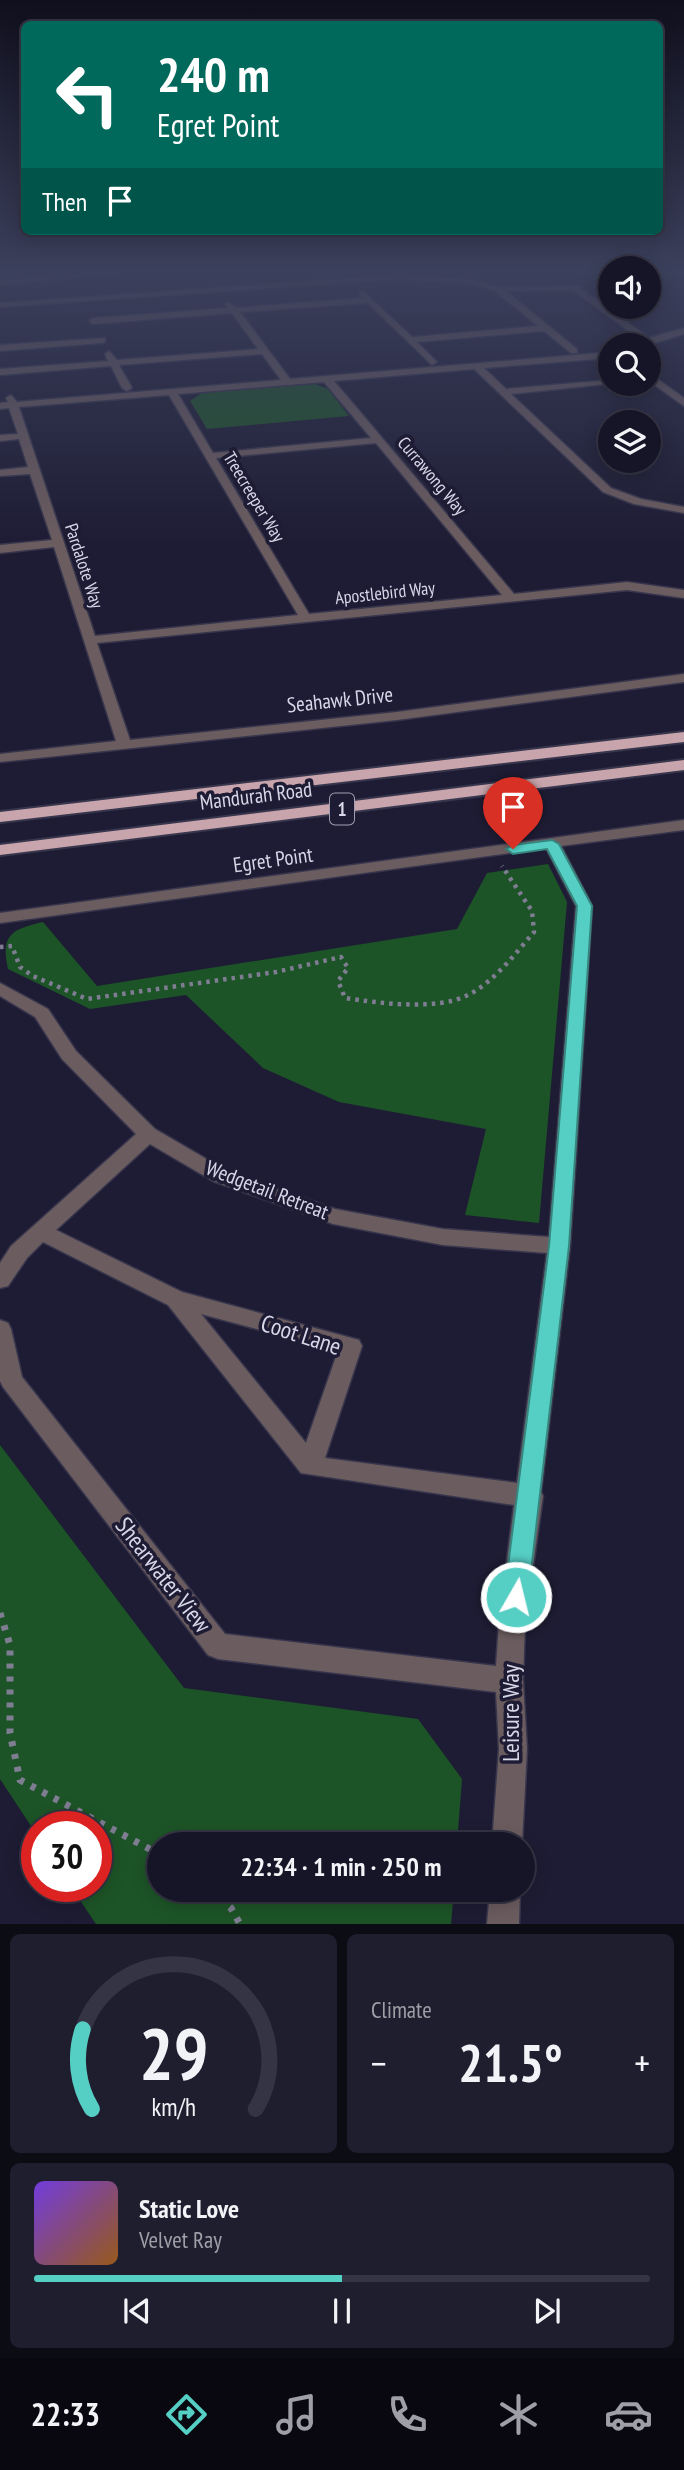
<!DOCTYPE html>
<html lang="en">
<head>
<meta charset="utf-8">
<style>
  :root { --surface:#161527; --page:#1f1e2f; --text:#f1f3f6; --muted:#9e9fa7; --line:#353444; --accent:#55cec4 }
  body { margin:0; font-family:"PT Sans Narrow",sans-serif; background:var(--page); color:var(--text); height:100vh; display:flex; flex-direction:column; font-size:26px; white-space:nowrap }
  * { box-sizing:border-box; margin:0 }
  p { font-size:23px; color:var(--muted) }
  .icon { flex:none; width:38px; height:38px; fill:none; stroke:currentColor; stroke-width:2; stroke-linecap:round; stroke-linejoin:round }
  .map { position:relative; height:1924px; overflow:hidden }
  .drawer { display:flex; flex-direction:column; gap:10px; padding:10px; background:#0c0c15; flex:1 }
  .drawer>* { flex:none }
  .top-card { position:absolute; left:21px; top:21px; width:642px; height:214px; border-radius:10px; box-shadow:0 4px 18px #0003,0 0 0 2px var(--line); background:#00695c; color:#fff; overflow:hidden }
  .controls { position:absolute; left:598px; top:256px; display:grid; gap:14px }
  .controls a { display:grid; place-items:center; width:63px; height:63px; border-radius:50%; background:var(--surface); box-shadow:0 4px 18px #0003,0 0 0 2px var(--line); font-size:35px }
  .speed { position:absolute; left:21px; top:1811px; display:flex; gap:14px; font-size:35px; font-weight:700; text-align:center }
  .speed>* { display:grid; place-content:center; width:91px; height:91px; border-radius:50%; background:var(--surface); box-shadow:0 4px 18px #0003,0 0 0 2px var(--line); line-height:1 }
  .speed .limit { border:10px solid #d22; background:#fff; color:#111 }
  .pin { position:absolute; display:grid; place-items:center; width:60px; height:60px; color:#fff; margin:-72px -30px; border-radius:50% 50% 50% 0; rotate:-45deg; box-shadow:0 0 7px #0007 }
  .pin .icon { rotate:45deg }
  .me { position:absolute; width:77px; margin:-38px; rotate:8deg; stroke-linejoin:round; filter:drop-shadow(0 0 5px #0008) }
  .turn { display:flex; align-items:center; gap:24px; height:147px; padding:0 21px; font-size:32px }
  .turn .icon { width:91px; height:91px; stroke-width:2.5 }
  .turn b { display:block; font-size:49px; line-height:60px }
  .then { display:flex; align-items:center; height:66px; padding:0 21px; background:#0003; gap:14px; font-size:26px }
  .big { font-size:52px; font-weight:800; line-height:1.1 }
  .drawer .tile { flex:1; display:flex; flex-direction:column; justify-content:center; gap:10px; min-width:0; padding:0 24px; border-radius:10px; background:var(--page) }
  .drawer .dial { align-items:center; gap:0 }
  .dial svg { height:182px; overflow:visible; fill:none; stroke:var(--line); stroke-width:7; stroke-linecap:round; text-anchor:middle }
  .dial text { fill:var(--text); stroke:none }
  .song { display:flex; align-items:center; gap:21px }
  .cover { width:84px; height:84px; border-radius:10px; background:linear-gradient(135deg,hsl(260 70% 55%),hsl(30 70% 35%)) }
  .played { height:7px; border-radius:4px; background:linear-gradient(90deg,var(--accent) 50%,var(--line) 50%) }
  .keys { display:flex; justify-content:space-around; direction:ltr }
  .heat { display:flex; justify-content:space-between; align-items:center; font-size:38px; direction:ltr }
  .drawer .tiles { flex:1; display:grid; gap:10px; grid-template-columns:1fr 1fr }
  .tile:last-child { grid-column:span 2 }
  .trip { position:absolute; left:147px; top:1832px; width:388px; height:70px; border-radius:35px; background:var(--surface); box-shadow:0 4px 18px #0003,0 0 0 2px var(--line); font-weight:800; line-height:70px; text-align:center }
  .dock { display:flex; height:112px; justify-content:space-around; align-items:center; background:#090810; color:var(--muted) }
  .dock .icon { width:49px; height:49px }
  .dock .selected { color:var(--accent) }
  .dock b { font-size:32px; color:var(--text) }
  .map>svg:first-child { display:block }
</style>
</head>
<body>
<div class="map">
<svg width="684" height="1924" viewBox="0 0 684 1924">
  <rect width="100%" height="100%" fill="#1e1c34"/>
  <path fill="#1d5427" d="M 315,384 L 328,389 L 349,416 L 207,429 L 190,401 L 202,393 Z
    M 548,864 L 567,902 L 539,1223 L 465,1215 L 486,1129 L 339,1102 L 263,1068 L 186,995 L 90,1009 L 8,969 C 0,934 13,929 43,922 L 97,986 L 457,929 L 487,873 Z
    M 0,1445 L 184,1688 L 418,1719 L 462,1779 L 457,1844 L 159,1844 L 159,1890 L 454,1890 L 451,1924 L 96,1924 L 71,1887 L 96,1886 L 96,1827 L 37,1827 L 37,1835 L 0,1779 Z"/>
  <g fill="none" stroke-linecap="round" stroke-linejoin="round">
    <defs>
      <path id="minor" d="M 84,273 L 117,273 L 0,285 L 0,281 Z
        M 676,273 L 684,273 L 684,275 L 677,275 Z
        M 397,275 L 469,279 L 498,287 L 578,286 L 649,338 L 684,328 L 684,334 L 649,345 L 633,345 L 641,340 L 573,290 L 506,291 L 577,349 L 577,353 L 571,353 L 544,331 L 417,342 L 437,362 L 432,365 L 368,303 L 240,312 L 290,379 L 611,352 L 611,358 L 484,368 L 506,389 L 611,380 L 611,383 L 616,383 L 511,394 L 611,488 L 641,499 L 684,507 L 684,513 L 634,504 L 603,492 L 474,369 L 334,381 L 514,594 L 627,582 L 684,590 L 684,598 L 627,590 L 97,643 L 130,740 L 397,712 L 684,674 L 684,682 L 397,720 L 0,762 L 0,754 L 116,741 L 54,547 L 0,553 L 0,545 L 52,540 L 30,474 L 0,476 L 0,470 L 28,467 L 19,439 L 0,441 L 0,435 L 18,434 L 9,408 L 0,409 L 0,403 L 8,402 L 6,398 L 11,395 L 17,402 L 281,380 L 262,354 L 119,365 L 132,388 L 127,391 L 122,388 L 111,366 L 0,375 L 0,369 L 108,361 L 105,354 L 109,351 L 117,360 L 258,349 L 232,313 L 93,324 L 89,321 L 93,318 L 228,308 L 225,304 L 229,302 L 236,308 L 363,298 L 359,293 L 363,291 L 412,337 L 538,326 L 495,291 L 469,283 L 397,279 L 0,307 L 0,303 ZM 324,382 L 371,438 L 213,453 L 178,394 ZM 169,395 L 298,615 L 95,636 L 19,407 ZM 376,443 L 502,595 L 309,614 L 216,458 Z
        M 105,338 L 105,342 L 102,343 L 0,351 L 0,345 Z
        M 649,373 L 684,398 L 684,406 L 649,381 Z
        M 684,820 L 684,830 L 561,846 L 592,906 L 570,1246 L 541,1492 L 543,1496 L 525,1623 L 523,1681 L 527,1749 L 522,1844 L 492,1844 L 499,1749 L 496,1692 L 218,1659 L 208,1655 L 3,1387 L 0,1381 L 0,1320 L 8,1323 L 11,1329 L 22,1377 L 225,1634 L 496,1666 L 499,1623 L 514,1505 L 301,1473 L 168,1305 L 43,1242 L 27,1258 L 8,1286 L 0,1288 L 0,1263 L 11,1246 L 136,1134 L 62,1059 L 35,1017 L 0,996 L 0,983 L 48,1009 L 76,1051 L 155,1129 L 227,1171 L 335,1209 L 443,1229 L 549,1237 L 576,906 L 546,848 L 0,923 L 0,913 ZM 150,1144 L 213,1181 L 333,1224 L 443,1245 L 547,1253 L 517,1483 L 325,1458 L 362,1346 L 359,1340 L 182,1292 L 56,1230 ZM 201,1314 L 338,1351 L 306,1443 Z
        M 490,1890 L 520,1890 L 519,1924 L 487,1924 Z"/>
      <path id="trunk" d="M 684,732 L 684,742 L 0,822 L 0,812 Z
        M 684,760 L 684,770 L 0,855 L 0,845 Z"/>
    </defs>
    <use href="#minor" stroke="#38364d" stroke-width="3"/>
    <use href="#trunk" stroke="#38364d" stroke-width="4"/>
    <path stroke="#7e7d92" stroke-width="4.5" stroke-dasharray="3.5 5" stroke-linecap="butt" d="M 0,947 L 12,946 L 20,967 L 33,976 L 87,999 L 276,972 L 341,957 L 348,968 L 338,981 L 345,998 C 378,1003 437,1011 468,995 C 494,982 515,954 534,932 L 532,911 L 502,866"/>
    <path stroke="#7e7d92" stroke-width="7" stroke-dasharray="5 8" stroke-linecap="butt" d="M 0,1613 L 10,1645 L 10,1733 L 20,1780 L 159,1854
      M 210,1890 L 231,1908 L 240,1924"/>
    <use href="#minor" fill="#6b5c5f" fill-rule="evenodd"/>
    <use href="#trunk" fill="#c8a4ac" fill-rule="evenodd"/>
  </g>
  <linearGradient id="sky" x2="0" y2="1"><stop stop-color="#100f1d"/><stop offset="0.5" stop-color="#3b405c"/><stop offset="1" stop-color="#3b405c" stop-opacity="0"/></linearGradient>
  <rect width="684" height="543" fill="url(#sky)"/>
  <path fill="#55cec4" stroke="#37867f" stroke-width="2" d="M 552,840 L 559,844 L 592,906 L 569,1246 L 528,1597 L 524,1605 L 516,1608 L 507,1605 L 504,1597 L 549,1246 L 577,906 L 547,849 L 513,854 L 506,849 L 513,845 Z"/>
  <g text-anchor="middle" stroke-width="7" stroke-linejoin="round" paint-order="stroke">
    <g font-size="18" fill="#d7d7e8" stroke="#1e1c34">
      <text transform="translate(432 476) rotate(50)" y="6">Currawong Way</text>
      <text transform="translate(254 497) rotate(59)" y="6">Treecreeper Way</text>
      <text transform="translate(84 566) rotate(72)" y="6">Pardalote Way</text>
      <text transform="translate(385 593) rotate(-6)" y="6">Apostlebird Way</text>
    </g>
    <rect fill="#1e1c34" stroke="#a09fb2" stroke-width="2" x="330" y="793.5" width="24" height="31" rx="5"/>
    <g font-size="19" font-weight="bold" fill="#d7d7e8">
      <text x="342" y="816">1</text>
    </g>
    <g font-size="21" fill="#d7d7e8" stroke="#1e1c34">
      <text transform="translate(340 700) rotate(-6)" y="7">Seahawk Drive</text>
      <text transform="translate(256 796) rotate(-7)" y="7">Mandurah Road</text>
      <text transform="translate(273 860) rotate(-8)" y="7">Egret Point</text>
      <text transform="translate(267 1190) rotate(21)" y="7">Wedgetail Retreat</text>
    </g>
    <g font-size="24" fill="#d7d7e8" stroke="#1e1c34">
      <text transform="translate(301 1335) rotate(18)" y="8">Coot Lane</text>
      <text transform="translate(163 1575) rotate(52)" y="8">Shearwater View</text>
      <text transform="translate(511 1713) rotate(-90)" y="8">Leisure Way</text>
    </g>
  </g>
</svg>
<div class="controls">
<a><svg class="icon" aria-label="sound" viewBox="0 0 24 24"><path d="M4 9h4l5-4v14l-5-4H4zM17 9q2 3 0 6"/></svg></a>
<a><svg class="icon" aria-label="search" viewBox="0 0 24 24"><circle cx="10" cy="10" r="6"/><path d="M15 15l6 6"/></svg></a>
<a><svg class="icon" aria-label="layers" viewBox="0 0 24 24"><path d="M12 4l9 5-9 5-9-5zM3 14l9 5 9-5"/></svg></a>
</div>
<div class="speed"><div class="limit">30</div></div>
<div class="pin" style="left:513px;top:849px;background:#d93025"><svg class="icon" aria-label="arrive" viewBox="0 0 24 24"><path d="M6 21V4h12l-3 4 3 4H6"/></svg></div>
<svg class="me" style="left:516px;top:1597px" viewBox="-20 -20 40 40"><circle r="17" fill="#55cec4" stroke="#fff" stroke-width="3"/><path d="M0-11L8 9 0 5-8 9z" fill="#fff"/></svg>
<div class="trip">22:34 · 1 min · 250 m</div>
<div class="top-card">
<div class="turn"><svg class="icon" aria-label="left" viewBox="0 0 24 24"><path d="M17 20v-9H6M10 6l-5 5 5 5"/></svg><div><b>240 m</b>Egret Point</div></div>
<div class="then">Then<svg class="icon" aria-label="arrive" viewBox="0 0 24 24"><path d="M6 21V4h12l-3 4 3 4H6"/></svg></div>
</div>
</div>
<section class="drawer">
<div class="tiles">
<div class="tile dial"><svg viewBox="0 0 100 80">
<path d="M14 69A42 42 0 1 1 86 69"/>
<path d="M14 69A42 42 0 0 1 10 34" stroke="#55cec4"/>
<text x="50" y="56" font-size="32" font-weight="700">29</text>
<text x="50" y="72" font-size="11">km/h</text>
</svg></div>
<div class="tile"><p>Climate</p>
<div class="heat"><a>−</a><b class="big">21.5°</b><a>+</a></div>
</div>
<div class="tile">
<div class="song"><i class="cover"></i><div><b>Static Love</b><p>Velvet Ray</p></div></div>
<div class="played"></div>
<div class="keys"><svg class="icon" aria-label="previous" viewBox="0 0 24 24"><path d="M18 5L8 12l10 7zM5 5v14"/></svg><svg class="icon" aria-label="pause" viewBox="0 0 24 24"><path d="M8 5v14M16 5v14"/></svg><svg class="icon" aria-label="next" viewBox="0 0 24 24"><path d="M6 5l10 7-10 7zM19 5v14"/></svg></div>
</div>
</div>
</section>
<nav class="dock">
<b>22:33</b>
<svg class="icon selected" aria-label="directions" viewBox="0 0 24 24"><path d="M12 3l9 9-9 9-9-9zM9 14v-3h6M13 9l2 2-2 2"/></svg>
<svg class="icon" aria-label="music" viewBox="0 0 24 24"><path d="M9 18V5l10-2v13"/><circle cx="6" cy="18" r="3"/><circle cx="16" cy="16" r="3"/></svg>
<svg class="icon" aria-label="phone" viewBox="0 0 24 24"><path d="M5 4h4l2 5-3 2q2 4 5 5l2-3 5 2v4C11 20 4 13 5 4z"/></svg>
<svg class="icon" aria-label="climate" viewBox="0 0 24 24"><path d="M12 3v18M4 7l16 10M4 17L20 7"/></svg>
<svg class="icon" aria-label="car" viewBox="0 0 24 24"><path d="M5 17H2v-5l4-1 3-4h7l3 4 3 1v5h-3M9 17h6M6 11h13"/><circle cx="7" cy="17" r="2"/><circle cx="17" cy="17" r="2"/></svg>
</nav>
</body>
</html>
